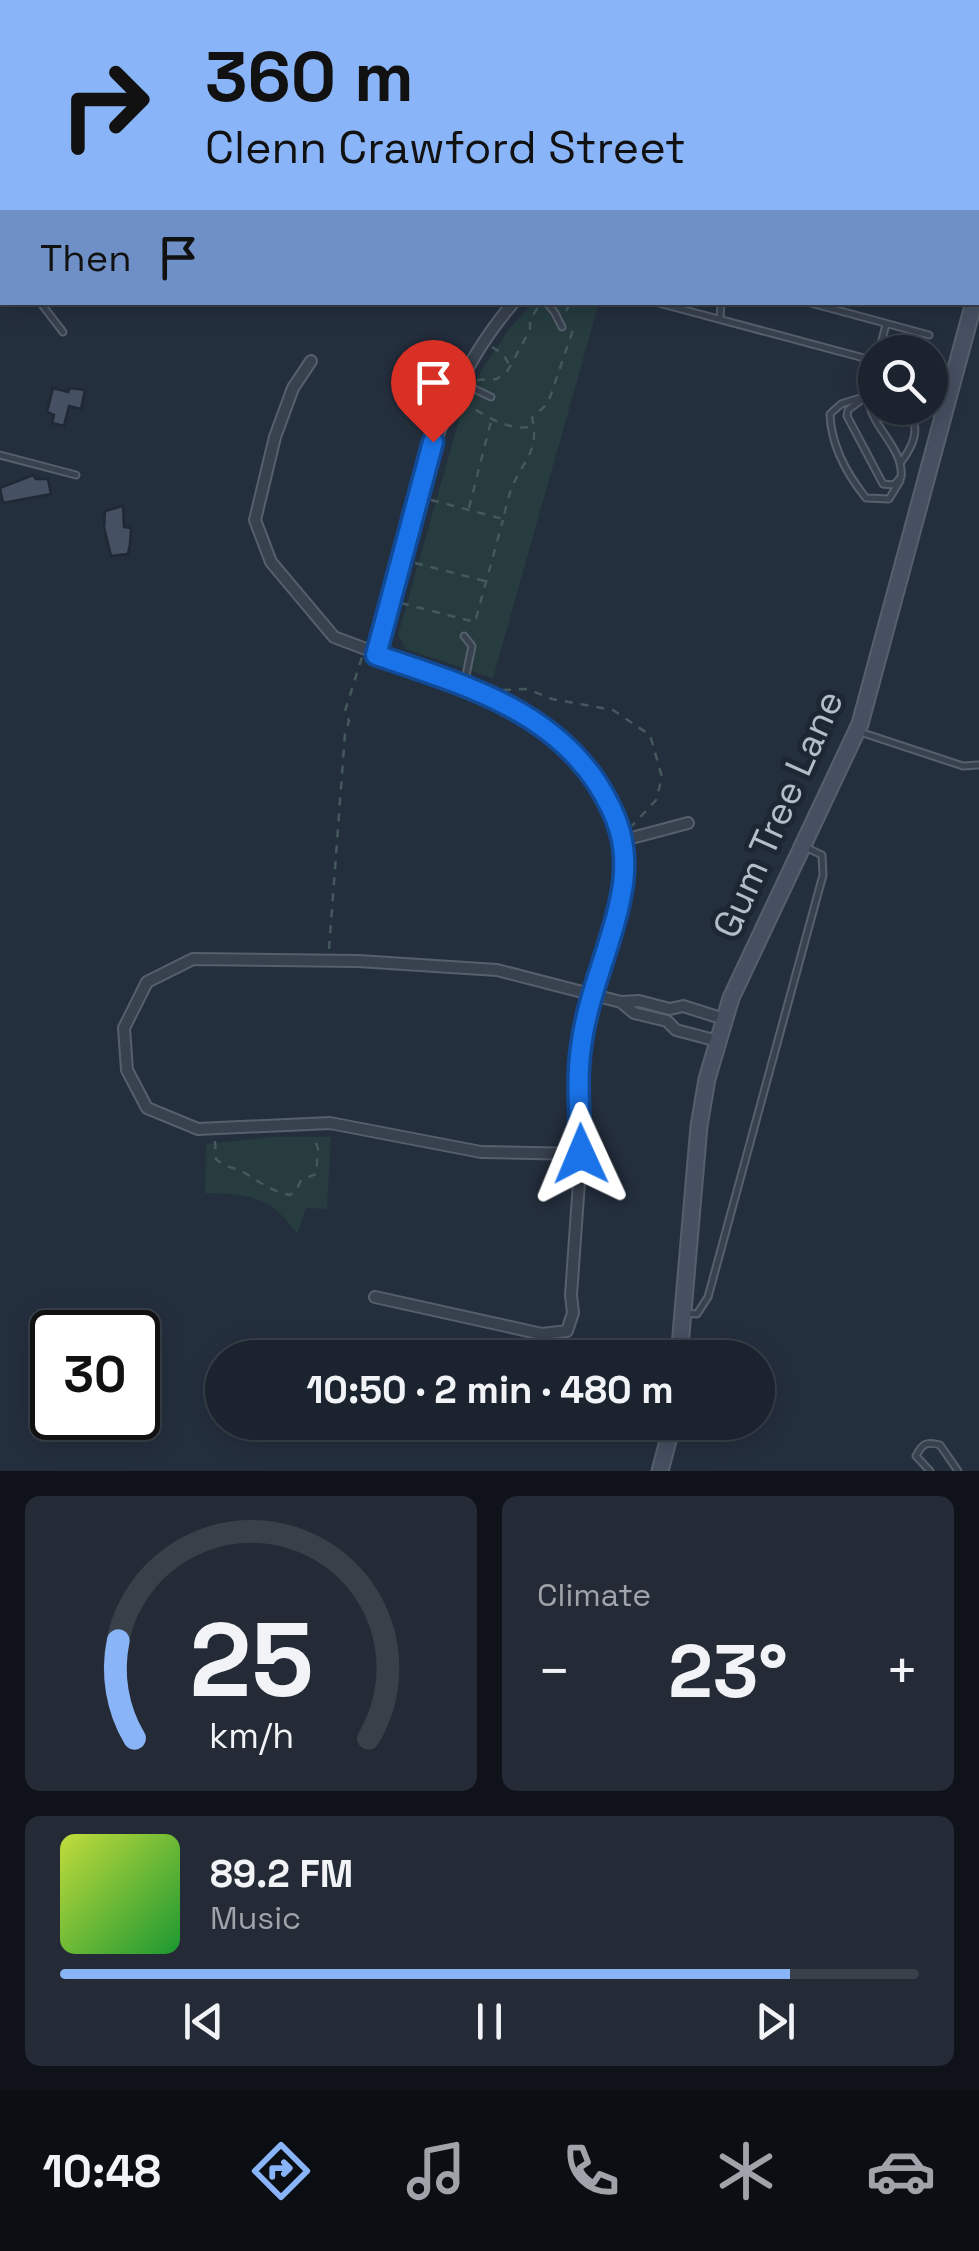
<!DOCTYPE html>
<html lang="en">
<head>
<meta charset="utf-8">
<style>
  :root { --surface:#1b232e; --page:#242b36; --text:#f1f3f6; --muted:#a0a4aa; --line:#39404a; --accent:#8ab4f8 }
  body { margin:0; font-family:"Space Grotesk",sans-serif; background:var(--page); color:var(--text); height:100vh; display:flex; flex-direction:column; font-size:38px; white-space:nowrap }
  * { box-sizing:border-box; margin:0 }
  p { font-size:32px; color:var(--muted) }
  .icon { flex:none; width:55px; height:55px; fill:none; stroke:currentColor; stroke-width:2; stroke-linecap:round; stroke-linejoin:round }
  .map { position:relative; height:1471px; overflow:hidden }
  .sheet { display:flex; flex-direction:column; gap:25px; padding:25px; background:#0f1319; flex:1 }
  .sheet>* { flex:none }
  .hud { position:absolute; left:0px; top:0px; width:980px; height:305px; box-shadow:0 5px 25px #0003,0 0 0 2px var(--line); background:#8ab4f8; color:#111; overflow:hidden }
  .fabs { position:absolute; left:858px; top:335px; display:grid; gap:20px }
  .fabs a { display:grid; place-items:center; width:90px; height:90px; border-radius:50%; background:var(--surface); box-shadow:0 5px 25px #0003,0 0 0 2px var(--line); font-size:50px }
  .speed { position:absolute; left:30px; top:1310px; display:flex; gap:20px; font-size:50px; font-weight:700; text-align:center }
  .speed>* { display:grid; place-content:center; width:130px; height:130px; border-radius:50%; background:var(--surface); box-shadow:0 5px 25px #0003,0 0 0 2px var(--line); line-height:1 }
  .speed .limit { border:5px solid #111; border-radius:15px; background:#fff; color:#111 }
  .pin { position:absolute; display:grid; place-items:center; width:85px; height:85px; color:#fff; margin:-102px -42px; border-radius:50% 50% 50% 0; rotate:-45deg; box-shadow:0 0 10px #0007 }
  .pin .icon { rotate:45deg }
  .me { position:absolute; width:110px; margin:-55px; rotate:359deg; stroke-linejoin:round; filter:drop-shadow(0 0 8px #0008) }
  .turn { display:flex; align-items:center; gap:35px; height:210px; padding:0 40px; font-size:45px }
  .turn .icon { width:130px; height:130px; stroke-width:2.5 }
  .turn b { display:block; font-size:70px; line-height:85px }
  .then { display:flex; align-items:center; height:95px; padding:0 40px; background:#0003; gap:20px; font-size:38px }
  .big { font-size:75px; font-weight:700; line-height:1.1 }
  .sheet .card { flex:1; display:flex; flex-direction:column; justify-content:center; gap:15px; min-width:0; padding:0 35px; border-radius:15px; background:var(--page) }
  .sheet .dial { align-items:center; gap:0 }
  .dial svg { height:260px; overflow:visible; fill:none; stroke:var(--line); stroke-width:7; stroke-linecap:round; text-anchor:middle }
  .dial text { fill:var(--text); stroke:none }
  .song { display:flex; align-items:center; gap:30px }
  .cover { width:120px; height:120px; border-radius:15px; background:linear-gradient(135deg,hsl(70 70% 55%),hsl(130 70% 35%)) }
  .played { height:10px; border-radius:5px; background:linear-gradient(90deg,var(--accent) 85%,var(--line) 85%) }
  .keys { display:flex; justify-content:space-around; direction:ltr }
  .heat { display:flex; justify-content:space-between; align-items:center; font-size:55px; direction:ltr }
  .sheet .tiles { flex:1; display:grid; gap:25px; grid-template-columns:1fr 1fr }
  .card:last-child { grid-column:span 2 }
  .trip { position:absolute; left:205px; top:1340px; width:570px; height:100px; border-radius:50px; background:var(--surface); box-shadow:0 5px 25px #0003,0 0 0 2px var(--line); font-weight:700; line-height:100px; text-align:center }
  .tabs { display:flex; height:160px; justify-content:space-around; align-items:center; background:#0b0e12; color:var(--muted) }
  .tabs .icon { width:70px; height:70px }
  .tabs .active { color:var(--accent) }
  .tabs b { font-size:45px; color:var(--text) }
  .map>svg:first-child { display:block }
</style>
</head>
<body>
<div class="map">
<svg width="979" height="1471" viewBox="0 0 979 1471">
  <rect width="100%" height="100%" fill="#242f3e"/>
  <path fill="#263c3f" d="M 533,303 L 599,303 L 493,678 L 406,649 L 398,635 L 459,420 L 481,371 L 509,329 Z
    M 272,1137 L 331,1137 L 327,1209 L 306,1208 L 297,1234 C 271,1196 249,1194 205,1193 L 206,1144 Z"/>
  <path fill="#455162" stroke="#1f2835" stroke-width="2.5" d="M 53,388 L 68,392 L 70,388 L 85,390 L 81,409 L 69,406 L 64,426 L 52,423 L 54,415 L 47,412 Z
    M 33,475 L 36,479 L 48,479 L 51,494 L 3,503 L 0,488 Z
    M 123,506 L 124,527 L 131,528 L 130,544 L 128,554 L 111,556 L 104,527 L 105,511 Z"/>
  <g fill="none" stroke-linecap="round" stroke-linejoin="round">
    <defs>
      <path id="lane" d="M 879,0 L 888,2
        M 291,2 L 292,0
        M 0,181 L 2,182
        M 0,271 L 2,272
        M 40,302 L 63,332
        M 546,302 L 555,313 L 562,327
        M 655,302 L 875,361
        M 807,302 L 929,335
        M 720,319 L 721,302
        M 879,352 L 886,324
        M 930,376 L 951,381
        M 462,383 L 491,397
        M 868,395 L 848,410 L 847,416 L 883,484 L 894,485 L 901,477 C 905,447 866,424 868,393 C 869,386 873,376 875,369
        M 860,398 L 841,404 L 830,414 C 831,446 846,473 866,498 L 889,499 L 900,481
        M 0,455 L 76,475
        M 901,462 C 914,445 921,428 908,408 L 902,408
        M 464,636 L 472,646 L 464,685
        M 860,732 L 963,766 L 979,765
        M 685,1313 L 697,1314 L 708,1297 L 823,875 L 822,855 L 805,847
        M 930,1471 L 916,1456 C 922,1444 926,1441 940,1445 L 958,1471"/>
      <path id="street" d="M 87,0 L 89,2
        M 17,2 L 18,0
        M 652,2 L 653,0
        M 667,2 L 668,0
        M 0,20 L 2,20
        M 311,361 L 293,388 L 275,437 L 255,520 L 271,562 L 334,637 L 488,695 L 537,721 L 584,763 L 613,808 L 624,840 L 622,885 L 580,1048 L 581,1154 L 571,1295 L 573,1313 L 567,1331 L 542,1334 L 375,1297
        M 377,655 C 387,613 399,571 410,529 C 433,443 454,371 514,302
        M 624,840 L 688,823
        M 621,1002 L 634,1013 L 667,1021 L 676,1030 L 718,1041
        M 581,1154 L 481,1152 L 330,1123 L 198,1129 L 147,1108 L 127,1070 L 124,1028 L 147,982 L 193,959 L 358,961 L 497,970 L 621,1002 L 639,1001 L 670,1009 L 683,1006 L 724,1019"/>
      <path id="secondary" d="M 726,0 L 736,2
        M 978,46 L 979,47
        M 978,290 L 979,284
        M 679,1358 L 699,1126 L 707,1079 L 731,998 L 860,724 L 974,302
        M 660,1471 L 673,1422"/>
    </defs>
    <use href="#lane" stroke="#565f6c" stroke-width="9"/>
    <use href="#street" stroke="#565f6c" stroke-width="14"/>
    <use href="#secondary" stroke="#565f6c" stroke-width="19"/>
    <path stroke="#44595c" stroke-width="2.5" stroke-dasharray="8 8" stroke-linecap="butt" d="M 598,302 L 599,302
      M 566,311 L 571,302
      M 492,347 L 503,354 L 510,366
      M 477,380 L 497,379 L 508,370 L 530,330 L 530,320 L 538,307
      M 462,402 C 483,413 508,433 532,426
      M 431,500 L 503,519 C 506,508 508,497 512,487 C 524,459 540,450 532,418 L 548,403 L 573,330 L 571,325
      M 469,508 L 492,417
      M 415,563 L 485,581
      M 401,603 L 475,622 L 503,520
      M 503,690 L 527,689 L 552,699 L 613,710 L 650,735 L 662,777 L 656,800 L 632,826
      M 329,949 L 345,734 L 349,721 L 345,711 L 362,657
      M 215,1141 L 216,1159 C 225,1168 235,1167 245,1173 C 261,1183 271,1191 290,1195 L 296,1191 L 301,1180 L 316,1174 L 318,1149 L 314,1136"/>
    <use href="#lane" stroke="#38414e" stroke-width="5"/>
    <use href="#street" stroke="#38414e" stroke-width="10"/>
    <use href="#secondary" stroke="#465061" stroke-width="15"/>
  </g>
  <g fill="none" stroke-linecap="round" stroke-linejoin="round">
    <defs>
      <path id="route" d="M 433,442 L 376,655 C 458,683 547,707 597,783 C 618,816 628,844 623,884 C 615,939 588,991 581,1047 C 576,1082 580,1119 581,1154"/>
    </defs>
    <use href="#route" stroke="#114b97" stroke-width="25"/>
    <use href="#route" stroke="#1a73e8" stroke-width="18"/>
  </g>
  <g text-anchor="middle" stroke-width="10" stroke-linejoin="round" paint-order="stroke">
    <g font-size="38" fill="#b4bcc9" stroke="#1d2633">
      <text transform="translate(778 814) rotate(-66)" y="13">Gum Tree Lane</text>
    </g>
  </g>
</svg>
<div class="fabs">
<a><svg class="icon" aria-label="search" viewBox="0 0 24 24"><circle cx="10" cy="10" r="6"/><path d="M15 15l6 6"/></svg></a>
</div>
<div class="speed"><div class="limit">30</div></div>
<div class="pin" style="left:433px;top:442px;background:#d93025"><svg class="icon" aria-label="arrive" viewBox="0 0 24 24"><path d="M6 21V4h12l-3 4 3 4H6"/></svg></div>
<svg class="me" style="left:581px;top:1154px" viewBox="-20 -20 40 40"><path d="M0-17L14 15 0 8-14 15z" fill="#1a73e8" stroke="#fff" stroke-width="4"/></svg>
<div class="trip">10:50 · 2 min · 480 m</div>
<div class="hud">
<div class="turn"><svg class="icon" aria-label="right" viewBox="0 0 24 24"><path d="M7 20v-9h11M14 6l5 5-5 5"/></svg><div><b>360 m</b>Clenn Crawford Street</div></div>
<div class="then">Then<svg class="icon" aria-label="arrive" viewBox="0 0 24 24"><path d="M6 21V4h12l-3 4 3 4H6"/></svg></div>
</div>
</div>
<section class="sheet">
<div class="tiles">
<div class="card dial"><svg viewBox="0 0 100 80">
<path d="M14 69A42 42 0 1 1 86 69"/>
<path d="M14 69A42 42 0 0 1 9 39" stroke="#8ab4f8"/>
<text x="50" y="56" font-size="32" font-weight="700">25</text>
<text x="50" y="72" font-size="11">km/h</text>
</svg></div>
<div class="card"><p>Climate</p>
<div class="heat"><a>−</a><b class="big">23°</b><a>+</a></div>
</div>
<div class="card">
<div class="song"><i class="cover"></i><div><b>89.2 FM</b><p>Music</p></div></div>
<div class="played"></div>
<div class="keys"><svg class="icon" aria-label="previous" viewBox="0 0 24 24"><path d="M18 5L8 12l10 7zM5 5v14"/></svg><svg class="icon" aria-label="pause" viewBox="0 0 24 24"><path d="M8 5v14M16 5v14"/></svg><svg class="icon" aria-label="next" viewBox="0 0 24 24"><path d="M6 5l10 7-10 7zM19 5v14"/></svg></div>
</div>
</div>
</section>
<nav class="tabs">
<b>10:48</b>
<svg class="icon active" aria-label="directions" viewBox="0 0 24 24"><path d="M12 3l9 9-9 9-9-9zM9 14v-3h6M13 9l2 2-2 2"/></svg>
<svg class="icon" aria-label="music" viewBox="0 0 24 24"><path d="M9 18V5l10-2v13"/><circle cx="6" cy="18" r="3"/><circle cx="16" cy="16" r="3"/></svg>
<svg class="icon" aria-label="phone" viewBox="0 0 24 24"><path d="M5 4h4l2 5-3 2q2 4 5 5l2-3 5 2v4C11 20 4 13 5 4z"/></svg>
<svg class="icon" aria-label="climate" viewBox="0 0 24 24"><path d="M12 3v18M4 7l16 10M4 17L20 7"/></svg>
<svg class="icon" aria-label="car" viewBox="0 0 24 24"><path d="M5 17H2v-5l4-1 3-4h7l3 4 3 1v5h-3M9 17h6M6 11h13"/><circle cx="7" cy="17" r="2"/><circle cx="17" cy="17" r="2"/></svg>
</nav>
</body>
</html>
